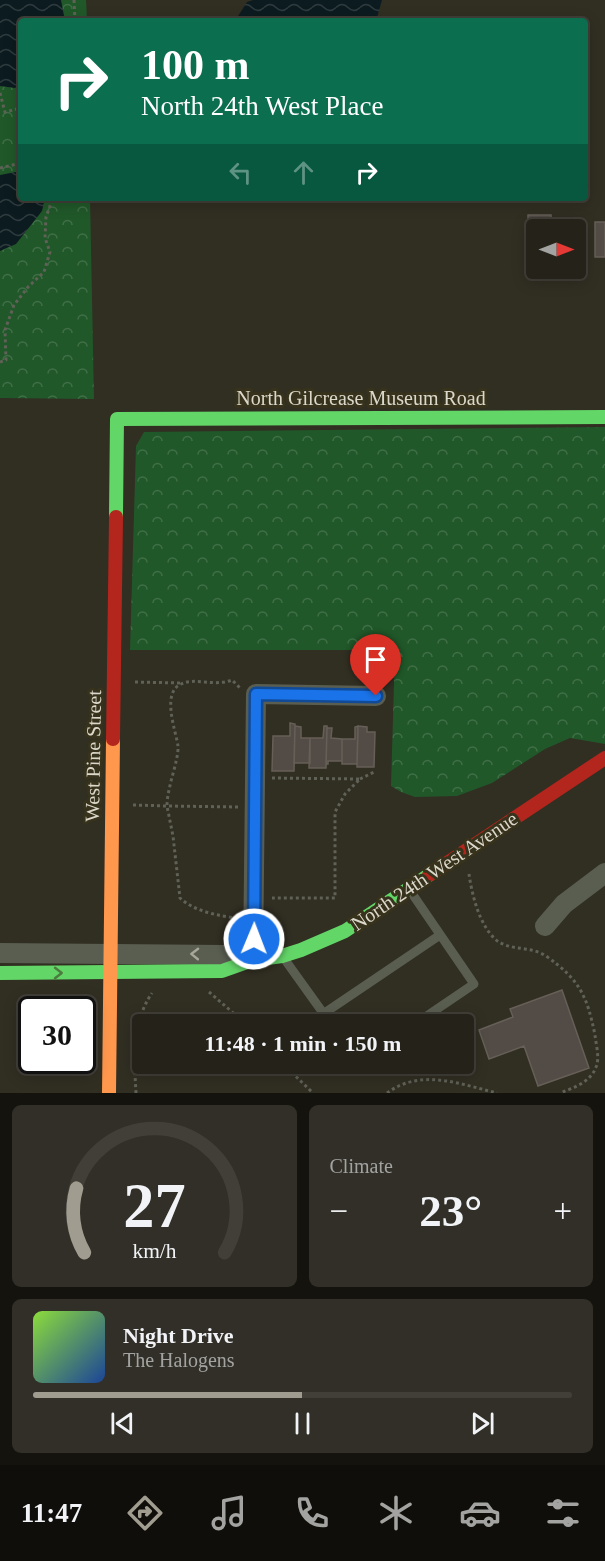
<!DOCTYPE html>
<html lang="en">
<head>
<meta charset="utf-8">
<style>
  :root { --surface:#25221a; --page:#312f27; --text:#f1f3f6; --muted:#a3a4a2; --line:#423f39; --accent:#a09c90 }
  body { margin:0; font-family:Georgia,serif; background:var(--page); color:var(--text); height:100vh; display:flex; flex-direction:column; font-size:22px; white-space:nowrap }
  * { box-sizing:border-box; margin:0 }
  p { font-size:20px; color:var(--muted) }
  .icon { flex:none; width:33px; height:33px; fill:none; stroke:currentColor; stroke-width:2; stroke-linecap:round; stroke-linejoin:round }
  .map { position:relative; height:1093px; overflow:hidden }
  .drawer { display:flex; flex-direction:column; gap:12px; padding:12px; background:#14130e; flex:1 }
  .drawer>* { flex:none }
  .hud { position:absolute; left:18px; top:18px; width:570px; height:183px; border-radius:6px; box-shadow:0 3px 15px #0003,0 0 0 2px var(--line); background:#0b6e4f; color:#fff; overflow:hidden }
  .needle { width:39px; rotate:90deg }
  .fabs { position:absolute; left:526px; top:219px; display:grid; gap:12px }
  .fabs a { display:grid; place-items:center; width:60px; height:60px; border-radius:6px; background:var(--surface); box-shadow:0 3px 15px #0003,0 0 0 2px var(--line); font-size:30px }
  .speed { position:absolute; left:18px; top:996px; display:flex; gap:12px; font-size:30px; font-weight:700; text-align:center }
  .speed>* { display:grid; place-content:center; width:78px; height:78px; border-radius:50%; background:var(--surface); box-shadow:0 3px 15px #0003,0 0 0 2px var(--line); line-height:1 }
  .speed .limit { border:3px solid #111; border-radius:9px; background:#fff; color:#111 }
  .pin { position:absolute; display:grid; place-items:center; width:51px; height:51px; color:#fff; margin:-62px -26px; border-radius:50% 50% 50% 0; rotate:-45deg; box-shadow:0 0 6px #0007 }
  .pin .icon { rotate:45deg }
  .me { position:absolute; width:66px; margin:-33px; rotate:1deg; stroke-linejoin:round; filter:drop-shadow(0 0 4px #0008) }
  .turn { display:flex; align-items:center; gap:21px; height:126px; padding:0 24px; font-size:27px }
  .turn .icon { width:78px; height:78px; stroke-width:2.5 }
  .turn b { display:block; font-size:42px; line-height:51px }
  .lanes { display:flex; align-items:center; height:57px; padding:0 24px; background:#0003; justify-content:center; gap:30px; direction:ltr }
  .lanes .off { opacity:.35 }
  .big { font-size:45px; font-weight:700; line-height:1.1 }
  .drawer .card { flex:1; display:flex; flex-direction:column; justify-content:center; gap:9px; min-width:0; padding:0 21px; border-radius:9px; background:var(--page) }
  .drawer .dial { align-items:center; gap:0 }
  .dial svg { height:156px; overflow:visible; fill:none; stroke:var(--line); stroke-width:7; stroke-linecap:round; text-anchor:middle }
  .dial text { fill:var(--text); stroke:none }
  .song { display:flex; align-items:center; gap:18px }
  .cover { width:72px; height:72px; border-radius:9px; background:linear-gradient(135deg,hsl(90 70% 55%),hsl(220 70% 35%)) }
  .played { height:6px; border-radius:3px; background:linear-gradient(90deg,var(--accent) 50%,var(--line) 50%) }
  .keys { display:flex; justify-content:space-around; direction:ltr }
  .heat { display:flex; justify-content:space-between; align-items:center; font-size:33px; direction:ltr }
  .drawer .tiles { flex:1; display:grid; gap:12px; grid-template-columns:1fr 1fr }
  .card:last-child { grid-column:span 2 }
  .trip { position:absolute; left:132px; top:1014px; width:342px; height:60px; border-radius:6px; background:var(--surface); box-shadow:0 3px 15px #0003,0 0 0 2px var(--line); font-weight:700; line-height:60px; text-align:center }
  .dock { display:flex; height:96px; justify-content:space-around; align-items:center; background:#0f0e0a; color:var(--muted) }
  .dock .icon { width:42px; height:42px }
  .dock .selected { color:var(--accent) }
  .dock b { font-size:27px; color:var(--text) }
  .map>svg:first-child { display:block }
</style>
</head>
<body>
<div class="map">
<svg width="605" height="1093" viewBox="0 0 605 1093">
  <defs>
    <pattern id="forest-crowns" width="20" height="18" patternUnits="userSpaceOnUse" patternTransform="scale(1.5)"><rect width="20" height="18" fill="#205829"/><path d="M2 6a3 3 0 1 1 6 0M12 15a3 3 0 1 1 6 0" fill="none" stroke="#406f47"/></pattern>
    <pattern id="water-waves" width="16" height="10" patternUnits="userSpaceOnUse" patternTransform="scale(1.5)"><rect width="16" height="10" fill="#0c1b1f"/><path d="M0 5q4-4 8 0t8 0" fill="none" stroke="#2f3b3e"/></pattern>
  </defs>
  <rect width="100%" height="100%" fill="#312e22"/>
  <path fill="url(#forest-crowns)" d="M 0,0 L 86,0 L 87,21 L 21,21 L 21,198 L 90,198 L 94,399 L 0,398 Z
    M 605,427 L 605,744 L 570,738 L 545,749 L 492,783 L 457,796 L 415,797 L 401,792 L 391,786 L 395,650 L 130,650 L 136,446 L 144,432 Z"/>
  <path fill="url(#water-waves)" d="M 0,0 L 61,0 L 65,21 L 21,21 L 21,83 L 15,88 L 0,86 Z
    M 253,0 L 382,0 L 376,21 L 235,21 L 247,2 Z
    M 21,171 L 21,198 L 45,198 L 42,211 L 16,244 L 0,251 L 0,175 Z"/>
  <path fill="#534c46" stroke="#665f58" stroke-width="1.5" d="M 528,215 L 551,215 L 551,230 L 537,230 L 537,268 L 564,270 L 551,270 L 551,274 L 529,274 Z
    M 595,222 L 605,222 L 605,257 L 595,257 Z
    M 290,723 L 295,724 L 294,771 L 272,771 L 273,736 L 290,736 Z
    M 295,726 L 301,727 L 301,738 L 310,738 L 310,763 L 294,763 Z
    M 324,726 L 327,726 L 326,768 L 309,768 L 310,738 L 323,738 Z
    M 358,726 L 357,764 L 342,764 L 342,739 L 355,739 L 355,727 Z
    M 358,726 L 367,727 L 367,732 L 375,732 L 374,767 L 357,767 Z
    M 327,728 L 332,728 L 331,738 L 342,739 L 342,761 L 328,761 L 328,764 L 326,764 Z
    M 562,990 L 589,1068 L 538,1086 L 524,1046 L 489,1059 L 479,1030 L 513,1017 L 510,1009 Z"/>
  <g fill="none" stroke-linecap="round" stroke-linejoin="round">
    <path stroke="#606157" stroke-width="3" stroke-dasharray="3 3" stroke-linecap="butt" d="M 74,0 L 75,21
      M 0,93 L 5,112 L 21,108
      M 0,168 L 21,163
      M 0,362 L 6,360 L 5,330 L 14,305 L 28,287 L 44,272 L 50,252 L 45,238 L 46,217 L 53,198
      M 135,682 L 180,683
      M 272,778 L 360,779 L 345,794 L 335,812 L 335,898 L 272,898
      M 360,779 L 376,771
      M 133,805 L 167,806 L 173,836 L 180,898 C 194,911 218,916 237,918
      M 238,807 L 167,806 C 167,787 179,760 178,746 C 176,731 161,693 181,684 C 195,677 214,687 232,680 L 241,689
      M 469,874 C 472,895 479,923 494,938 C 508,952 530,945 546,956 C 580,980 587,996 595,1035 C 596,1045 600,1058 596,1067 C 591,1082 573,1088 560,1093
      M 209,992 L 246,1024
      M 283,1064 L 313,1093
      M 136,1093 C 134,1060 132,1022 152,993
      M 387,1093 C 421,1068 460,1084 497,1093"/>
    <path stroke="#5a5e51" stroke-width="9" d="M 411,892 L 474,984 L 415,1024
      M 283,957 L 331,1024
      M 323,1014 L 440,935
      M 358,1064 L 359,1064"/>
    <path stroke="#5a5e51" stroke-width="20" d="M 545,926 L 564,904 L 605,873
      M 0,953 L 225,955 L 253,960 L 256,694 L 376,696"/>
    <path stroke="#63d668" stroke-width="14" d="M 116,517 L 117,419 L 605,417
      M 0,973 L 222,971 L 253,960 L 282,956 L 301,950 L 345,931 L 429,875"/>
    <path stroke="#ff974d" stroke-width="14" d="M 109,1093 L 113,739"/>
    <path stroke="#b3261e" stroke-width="14" d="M 113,739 L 116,517
      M 429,875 L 605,758"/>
  </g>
  <defs><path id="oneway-chevron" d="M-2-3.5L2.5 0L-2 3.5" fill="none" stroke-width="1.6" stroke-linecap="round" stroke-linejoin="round" transform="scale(1.5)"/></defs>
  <use stroke="#a7a79a" href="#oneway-chevron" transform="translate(195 954) rotate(-179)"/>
  <use stroke="#4b7c3e" href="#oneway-chevron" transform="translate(58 973)"/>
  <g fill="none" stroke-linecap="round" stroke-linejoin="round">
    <defs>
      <path id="route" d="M 254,939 L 256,694 L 376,696"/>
    </defs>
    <use href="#route" stroke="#114b97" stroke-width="15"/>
    <use href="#route" stroke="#1a73e8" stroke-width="10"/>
  </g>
  <g text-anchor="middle" stroke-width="6" stroke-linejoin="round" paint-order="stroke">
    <g font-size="20" fill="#dbd8cb" stroke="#37321c">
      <text x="361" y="405">North Gilcrease Museum Road</text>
      <text transform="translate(93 756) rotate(-89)" y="7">West Pine Street</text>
      <text transform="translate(434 871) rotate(-34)" y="7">North 24th West Avenue</text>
    </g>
  </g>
</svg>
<div class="fabs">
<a><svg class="needle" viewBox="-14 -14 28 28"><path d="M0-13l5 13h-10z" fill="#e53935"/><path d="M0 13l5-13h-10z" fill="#a3a4a2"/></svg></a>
</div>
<div class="speed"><div class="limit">30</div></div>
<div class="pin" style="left:376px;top:696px;background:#d93025"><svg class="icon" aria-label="arrive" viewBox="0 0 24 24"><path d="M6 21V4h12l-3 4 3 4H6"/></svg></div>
<svg class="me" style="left:254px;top:939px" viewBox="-20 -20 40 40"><circle r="17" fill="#1a73e8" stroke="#fff" stroke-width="3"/><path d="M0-11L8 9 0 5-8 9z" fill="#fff"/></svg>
<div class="trip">11:48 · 1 min · 150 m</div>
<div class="hud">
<div class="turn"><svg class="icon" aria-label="right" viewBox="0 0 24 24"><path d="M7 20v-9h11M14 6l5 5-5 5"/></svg><div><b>100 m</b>North 24th West Place</div></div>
<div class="lanes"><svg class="icon off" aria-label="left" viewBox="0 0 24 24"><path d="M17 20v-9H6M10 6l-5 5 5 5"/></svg><svg class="icon off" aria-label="ahead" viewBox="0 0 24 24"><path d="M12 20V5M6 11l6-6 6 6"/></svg><svg class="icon" aria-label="right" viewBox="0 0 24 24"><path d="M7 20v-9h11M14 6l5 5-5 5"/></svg></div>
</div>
</div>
<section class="drawer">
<div class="tiles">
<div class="card dial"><svg viewBox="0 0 100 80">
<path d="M14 69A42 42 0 1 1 86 69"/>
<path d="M14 69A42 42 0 0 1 10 36" stroke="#a09c90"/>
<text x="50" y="56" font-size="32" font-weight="700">27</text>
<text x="50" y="72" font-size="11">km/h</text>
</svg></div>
<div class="card"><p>Climate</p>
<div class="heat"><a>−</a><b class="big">23°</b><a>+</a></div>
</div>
<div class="card">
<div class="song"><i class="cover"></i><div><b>Night Drive</b><p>The Halogens</p></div></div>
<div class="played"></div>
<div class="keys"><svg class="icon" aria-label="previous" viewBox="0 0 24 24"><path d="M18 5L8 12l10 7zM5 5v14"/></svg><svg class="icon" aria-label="pause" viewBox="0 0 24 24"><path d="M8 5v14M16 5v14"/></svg><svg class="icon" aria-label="next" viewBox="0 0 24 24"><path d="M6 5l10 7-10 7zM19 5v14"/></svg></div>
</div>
</div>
</section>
<nav class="dock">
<b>11:47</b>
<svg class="icon selected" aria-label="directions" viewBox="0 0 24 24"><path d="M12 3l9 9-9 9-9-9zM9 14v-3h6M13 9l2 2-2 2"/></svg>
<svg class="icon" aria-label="music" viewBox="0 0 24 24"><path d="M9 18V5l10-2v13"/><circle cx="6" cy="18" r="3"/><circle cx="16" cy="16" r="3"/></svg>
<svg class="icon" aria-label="phone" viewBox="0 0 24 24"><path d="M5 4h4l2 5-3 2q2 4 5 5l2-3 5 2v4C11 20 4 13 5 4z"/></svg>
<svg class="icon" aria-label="climate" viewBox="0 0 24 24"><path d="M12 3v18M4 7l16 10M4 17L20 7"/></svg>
<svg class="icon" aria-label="car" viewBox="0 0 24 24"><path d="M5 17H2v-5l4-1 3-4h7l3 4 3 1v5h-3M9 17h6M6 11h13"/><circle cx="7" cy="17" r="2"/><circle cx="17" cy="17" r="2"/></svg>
<svg class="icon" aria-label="filters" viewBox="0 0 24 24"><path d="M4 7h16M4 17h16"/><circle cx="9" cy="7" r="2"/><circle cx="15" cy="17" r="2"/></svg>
</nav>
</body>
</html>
